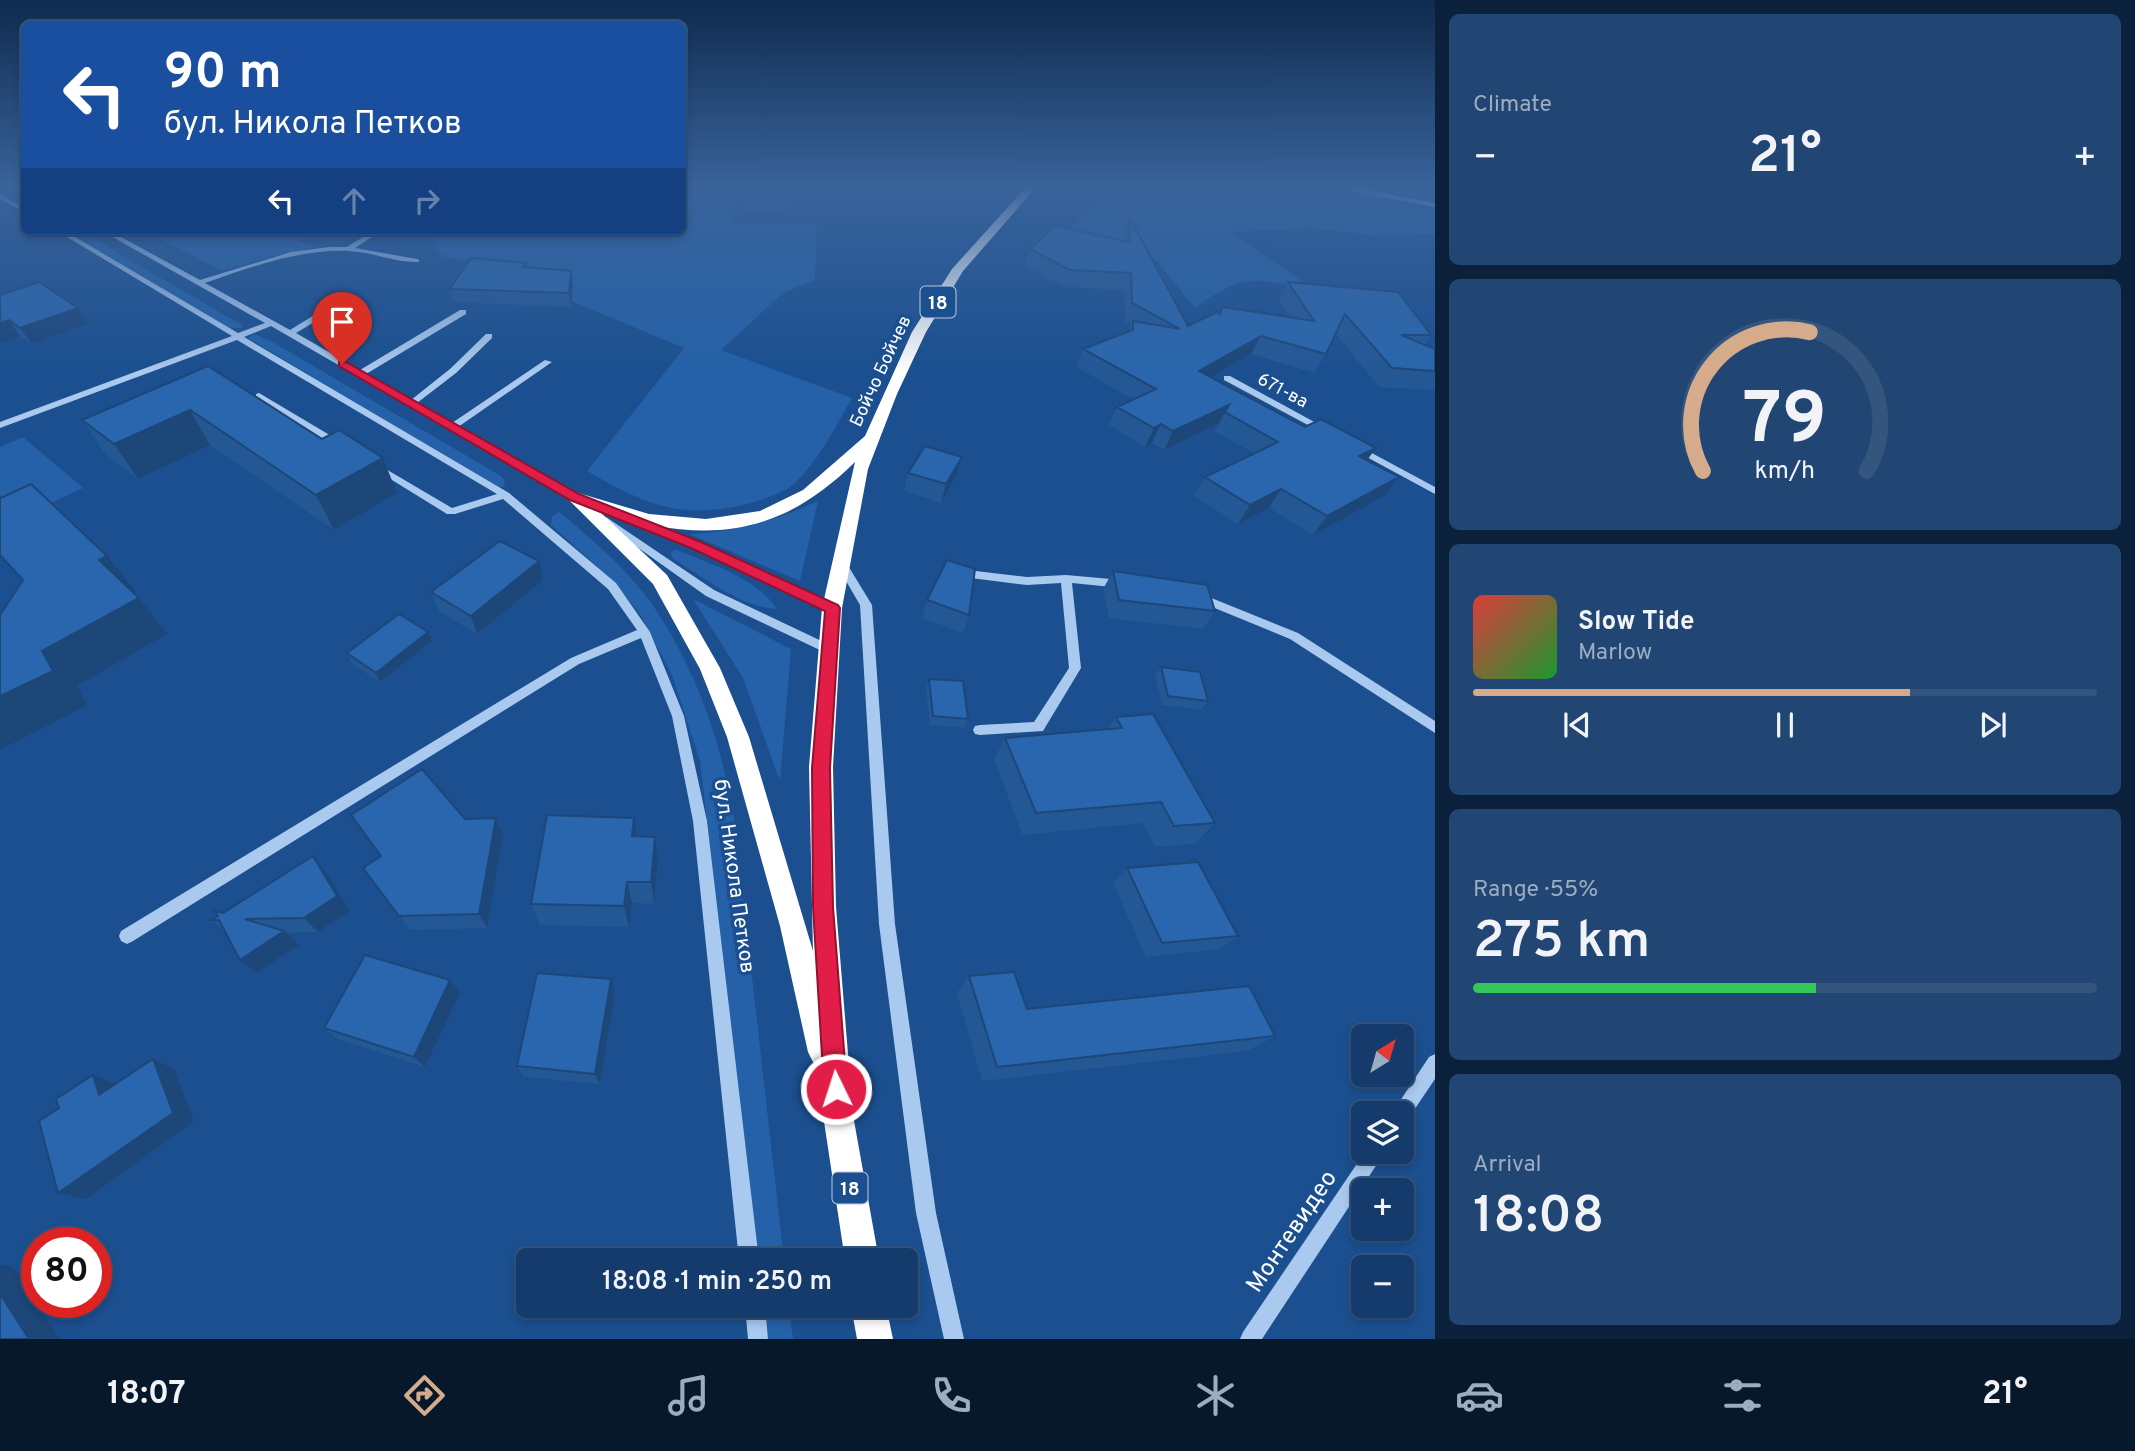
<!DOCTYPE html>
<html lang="en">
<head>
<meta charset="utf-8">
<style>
  :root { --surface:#143b6b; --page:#214673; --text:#f1f3f6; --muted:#9dadc1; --line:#33557e; --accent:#d6ab8b }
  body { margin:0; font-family:Overpass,sans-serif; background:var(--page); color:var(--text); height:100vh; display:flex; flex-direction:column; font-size:26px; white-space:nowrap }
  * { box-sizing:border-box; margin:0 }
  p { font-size:23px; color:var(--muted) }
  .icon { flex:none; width:38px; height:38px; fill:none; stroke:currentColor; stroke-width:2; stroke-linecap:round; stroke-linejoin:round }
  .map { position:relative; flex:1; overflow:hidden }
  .panel { display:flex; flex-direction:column; gap:14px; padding:14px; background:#0b203b; width:700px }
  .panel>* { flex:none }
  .top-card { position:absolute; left:21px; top:21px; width:665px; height:214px; border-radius:10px; box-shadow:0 4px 10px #0003,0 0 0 2px var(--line); background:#1a4fa0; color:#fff; overflow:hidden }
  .needle { width:46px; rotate:37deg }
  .controls { position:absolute; left:1351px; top:1024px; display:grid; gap:14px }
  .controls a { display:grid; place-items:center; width:63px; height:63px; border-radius:10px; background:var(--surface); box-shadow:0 4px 10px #0003,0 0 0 2px var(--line); font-size:35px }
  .speed { position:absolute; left:21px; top:1227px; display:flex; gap:14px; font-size:35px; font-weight:700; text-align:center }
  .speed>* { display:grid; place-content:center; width:91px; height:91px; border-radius:50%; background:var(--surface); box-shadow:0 4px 10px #0003,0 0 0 2px var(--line); line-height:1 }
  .speed .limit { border:10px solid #d22; background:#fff; color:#111 }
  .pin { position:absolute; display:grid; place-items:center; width:60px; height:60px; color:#fff; margin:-72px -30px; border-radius:50% 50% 50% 0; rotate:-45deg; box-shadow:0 0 7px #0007 }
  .pin .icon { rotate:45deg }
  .me { position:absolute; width:77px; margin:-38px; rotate:356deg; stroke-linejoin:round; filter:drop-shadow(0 0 5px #0008) }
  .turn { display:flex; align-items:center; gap:24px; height:147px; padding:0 28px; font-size:32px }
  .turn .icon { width:91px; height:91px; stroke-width:2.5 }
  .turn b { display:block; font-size:49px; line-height:60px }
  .lanes { display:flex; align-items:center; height:66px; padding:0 28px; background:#0003; justify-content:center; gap:35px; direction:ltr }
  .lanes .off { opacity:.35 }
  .big { font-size:52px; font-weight:600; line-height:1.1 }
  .panel .tile { flex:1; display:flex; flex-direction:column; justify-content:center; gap:10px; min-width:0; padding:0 24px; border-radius:10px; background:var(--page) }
  .panel .dial { align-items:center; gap:0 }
  .dial svg { height:182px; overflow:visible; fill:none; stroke:var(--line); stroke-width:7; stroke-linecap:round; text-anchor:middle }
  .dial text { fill:var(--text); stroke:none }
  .song { display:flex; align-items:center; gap:21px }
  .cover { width:84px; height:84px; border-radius:10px; background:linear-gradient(135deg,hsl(0 70% 55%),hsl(130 70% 35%)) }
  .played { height:7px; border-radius:4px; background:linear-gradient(90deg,var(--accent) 70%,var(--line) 70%) }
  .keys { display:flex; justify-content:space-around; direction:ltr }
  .heat { display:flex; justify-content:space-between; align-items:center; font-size:38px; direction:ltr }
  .charge { height:10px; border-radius:5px; background:linear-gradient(90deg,#34c759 55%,var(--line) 0) }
  .trip { position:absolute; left:516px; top:1248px; width:402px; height:70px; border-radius:10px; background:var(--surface); box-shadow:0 4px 10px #0003,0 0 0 2px var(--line); font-weight:600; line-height:70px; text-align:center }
  .tabs { display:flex; height:112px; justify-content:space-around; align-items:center; background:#08182b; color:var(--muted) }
  .tabs .icon { width:49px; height:49px }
  .tabs .current { color:var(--accent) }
  .tabs b { font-size:32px; color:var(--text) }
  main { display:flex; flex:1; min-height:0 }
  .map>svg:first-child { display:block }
</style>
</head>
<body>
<main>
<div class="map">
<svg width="1435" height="1339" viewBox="0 0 1435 1339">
  <rect width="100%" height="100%" fill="#1b4f8f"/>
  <path fill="#2461a8" d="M 683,185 L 740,185 L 732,223 L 817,224 L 815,280 L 783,293 L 721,350 L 852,398 C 835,428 820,459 795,483 C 784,493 764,499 751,503 C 682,521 646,505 587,471 L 684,348 L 571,301 L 545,271 L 443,257 L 427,231 L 682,231 Z
    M 1120,185 L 1331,185 L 1330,189 L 1435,208 L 1435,234 L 1370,235 L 1312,228 L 1231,232 L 1322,295 C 1263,279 1248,269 1195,308 L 1157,261 L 1095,247 L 1062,234 Z
    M 66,231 L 80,231 L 242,325 L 243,328 L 229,328 Z
    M 145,231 L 315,231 L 298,242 L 321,246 L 277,255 L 222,271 Z
    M 254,334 L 269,340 L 501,476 L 505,482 L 504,486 L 497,488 L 248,338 Z
    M 23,437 L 83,488 L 0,527 L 0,447 Z
    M 818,501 L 800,581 L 689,534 C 741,531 770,522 818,501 Z
    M 560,512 C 593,541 629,570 654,607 C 697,671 721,742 734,817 L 784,1260 L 759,1260 L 700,761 L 672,675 L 640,614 L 611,579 L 551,525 L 552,516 Z
    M 675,549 C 709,564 756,577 777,609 C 739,607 704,577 672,558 L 671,552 Z
    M 693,599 L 791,649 L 780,781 L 743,678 Z
    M 764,1306 L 789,1306 L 793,1339 L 768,1339 Z"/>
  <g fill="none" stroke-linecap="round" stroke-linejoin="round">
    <path fill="#a9c9ee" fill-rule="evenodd" d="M 14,185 L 24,186 L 24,190 L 15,186 Z
      M 1343,185 L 1435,203 L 1435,207 L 1354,192 Z
      M 0,194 L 24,208 L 24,212 L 0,199 Z
      M 57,231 L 65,231 L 238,333 L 265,323 L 102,231 L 110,231 L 200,280 L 291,252 L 329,247 L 347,247 L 373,231 L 381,231 L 355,248 L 417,259 L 419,260 L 419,262 C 396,263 373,252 349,251 C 298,249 252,267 205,283 L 290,330 L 345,296 L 351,296 L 351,300 L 296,333 L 360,370 L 460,310 L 466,310 L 466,314 L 366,374 L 411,400 L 450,369 L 486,334 L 492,334 L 492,338 L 456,373 L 417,403 L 452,423 L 545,360 L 552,362 L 458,427 L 586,501 L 586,505 L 582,506 L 271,326 L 244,337 L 509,493 L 616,583 L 650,632 L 684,716 L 707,821 L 759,1260 L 739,1260 L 693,821 L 672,716 L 641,638 L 579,664 L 133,941 L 127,944 L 121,941 L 119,936 L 121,931 L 571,658 L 637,630 L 608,589 L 503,499 L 455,514 L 447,514 L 371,467 L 373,465 L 379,465 L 452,508 L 497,494 L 237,340 L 0,428 L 0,422 L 232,336 Z
      M 1224,376 L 1230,376 L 1329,430 L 1324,433 L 1321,432 L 1224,380 Z
      M 259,393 L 343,443 L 345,445 L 340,448 L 337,447 L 256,398 L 256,394 Z
      M 1355,444 L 1435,487 L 1435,494 L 1352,449 L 1350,447 Z
      M 621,513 L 700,543 L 836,605 L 838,608 L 832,612 L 828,611 L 692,547 L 617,518 L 617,514 Z
      M 606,517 L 714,590 L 832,646 L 834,649 L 832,652 L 824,652 L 706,596 L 602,522 L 601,520 Z
      M 840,558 L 844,559 L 872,605 L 895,924 L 936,1213 L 964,1339 L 944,1339 L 916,1213 L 879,924 L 860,605 L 835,562 Z
      M 959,569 L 1027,577 L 1066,575 L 1122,580 L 1128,584 L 1122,588 L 1072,583 L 1081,668 L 1043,731 L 980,735 L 975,734 L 973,730 L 975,726 L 980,725 L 1034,722 L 1069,668 L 1061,583 L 1027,585 L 955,576 L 954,573 L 955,570 Z
      M 1199,593 L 1298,633 L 1435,721 L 1435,733 L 1290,639 L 1195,600 L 1193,597 L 1195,594 Z
      M 1435,1054 L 1435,1079 L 1408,1119 L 1402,1122 L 1402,1113 L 1393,1113 L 1396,1107 L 1429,1057 Z
      M 1365,1152 L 1385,1152 L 1262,1339 L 1240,1339 L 1243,1332 Z
      M 745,1306 L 765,1306 L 768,1339 L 748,1339 Z"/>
    <path fill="#fff" fill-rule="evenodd" d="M 1028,185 L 1038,185 L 963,271 L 926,332 L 897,394 L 868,469 L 842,608 L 833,767 L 836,907 L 853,1115 L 879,1260 L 845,1260 L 823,1115 L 819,1065 L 813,1062 L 808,1052 L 780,926 L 727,737 L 700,669 L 653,584 L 566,497 L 575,492 L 649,514 L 706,519 L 760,511 L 803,490 L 865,436 L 912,332 L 952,269 ZM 855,462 L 822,608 L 809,767 L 813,951 L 749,737 L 720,668 L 667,575 L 599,511 C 702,544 776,540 855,462 Z
      M 851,1306 L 886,1306 L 893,1339 L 857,1339 Z"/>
  </g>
  <path fill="#245895" d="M 797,185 L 795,214 L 746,213 L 747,190 Z
    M 1364,185 L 1409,185 L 1404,193 L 1363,186 Z
    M 1129,217 L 1188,326 L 1219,313 L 1222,307 L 1290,317 L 1279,300 L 1288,282 L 1431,335 L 1424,345 L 1435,349 L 1435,390 L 1379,387 L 1336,334 L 1326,354 L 1314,373 L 1251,354 L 1211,377 L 1399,477 L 1384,496 L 1313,535 L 1269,508 L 1238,524 L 1194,496 L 1205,477 L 1254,453 L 1214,431 L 1219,423 L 1164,450 L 1152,443 L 1145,447 L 1109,425 L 1117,407 L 1133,399 L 1076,367 L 1083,349 L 1129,331 L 1131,324 L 1125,321 L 1124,290 L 1064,287 L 1025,265 L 1030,249 L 1124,241 L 1123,234 Z
    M 527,267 L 571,271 L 573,284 L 571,307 L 453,302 L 450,289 Z
    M 0,295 L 88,324 L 32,344 L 20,336 L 0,343 Z
    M 208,366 L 397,493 L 334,530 L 210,445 L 138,479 L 106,455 L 82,420 Z
    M 908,473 L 956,475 L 941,503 L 904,491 Z
    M 539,561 L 543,580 L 477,634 L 439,611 L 431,592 Z
    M 1113,571 L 1215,611 L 1203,629 L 1109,618 L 1103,589 Z
    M 927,600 L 969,615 L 963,633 L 922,618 Z
    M 428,632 L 432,641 L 380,682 L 351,663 L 347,653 Z
    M 1161,667 L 1208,701 L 1201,710 L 1162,705 L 1155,676 Z
    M 929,679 L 968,719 L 965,728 L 930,725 L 926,688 Z
    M 1116,717 L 1215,823 L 1195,844 L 1155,847 L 1143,823 L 1023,835 L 994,760 L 1005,738 L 1108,730 Z
    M 496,818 L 503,834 L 487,928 L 410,930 L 363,868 Z
    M 634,818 L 637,836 L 658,860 L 654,904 L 632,903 L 629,927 L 540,925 L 531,904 Z
    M 313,856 L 326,872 L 350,911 L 318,932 L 286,933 L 299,945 L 256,973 L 225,931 L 212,920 Z
    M 1127,868 L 1238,936 L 1220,949 L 1146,957 L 1113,883 Z
    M 969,976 L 1027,1009 L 1275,1036 L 1247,1051 L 982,1081 L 957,993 Z
    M 450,980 L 460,993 L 425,1067 L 338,1039 L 324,1028 Z
    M 615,992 L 600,1084 L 524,1077 L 517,1066 Z"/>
  <path fill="#1d4779" d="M 571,271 L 573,284 L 571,307 L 569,293 Z
    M 78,308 L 88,324 L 32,344 L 20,328 Z
    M 9,320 L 20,336 L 0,343 L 0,323 Z
    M 1261,336 L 1251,354 L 1190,389 L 1199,371 Z
    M 1229,405 L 1219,423 L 1164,450 L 1173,431 Z
    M 190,410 L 210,445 L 138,479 L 114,444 Z
    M 1161,424 L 1152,443 L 1145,447 L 1154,428 Z
    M 1376,448 L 1362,467 L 1359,456 Z
    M 962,457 L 956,475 L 941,503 L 946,484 Z
    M 383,458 L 397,493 L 334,530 L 316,495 Z
    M 1399,477 L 1384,496 L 1313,535 L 1327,516 Z
    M 1281,489 L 1269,508 L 1238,524 L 1250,505 Z
    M 107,556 L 135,591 L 128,595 L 99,560 Z
    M 539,561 L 543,580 L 477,634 L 471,616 Z
    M 139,598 L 167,634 L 77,686 L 87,705 L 0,750 L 0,696 L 42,651 Z
    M 428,632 L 432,641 L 380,682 L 376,673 Z
    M 496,818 L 503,834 L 487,928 L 479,914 Z
    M 634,818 L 638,842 L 632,836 Z
    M 655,837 L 658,860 L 654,904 L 651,882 Z
    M 313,856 L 326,872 L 350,911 L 318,932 L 304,918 Z
    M 627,882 L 632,903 L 629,927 L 624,906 Z
    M 284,931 L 299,945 L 256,973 L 240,960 Z
    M 611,979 L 615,992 L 600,1084 L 595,1074 Z
    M 450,980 L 460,993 L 425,1067 L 414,1057 Z
    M 153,1059 L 174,1069 L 194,1121 L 86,1199 L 58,1193 Z
    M 93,1075 L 116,1084 L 99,1095 Z
    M 0,1265 L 12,1266 L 60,1339 L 29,1339 L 0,1294 Z"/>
  <path fill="#2a66ad" stroke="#1d4779" stroke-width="2" d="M 747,185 L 797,185 L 797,192 L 747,190 Z
    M 1129,217 L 1188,326 L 1217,312 L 1220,314 L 1222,307 L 1314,321 L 1288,282 L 1398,292 L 1431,335 L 1401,335 L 1435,349 L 1435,371 L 1392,368 L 1345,314 L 1326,354 L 1261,336 L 1199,371 L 1305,427 L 1321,419 L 1376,448 L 1359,456 L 1399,477 L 1327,516 L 1281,489 L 1250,505 L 1205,477 L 1278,442 L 1225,412 L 1229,405 L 1173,431 L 1161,424 L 1154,428 L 1117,407 L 1156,389 L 1083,349 L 1133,330 L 1133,321 L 1180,329 L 1132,303 L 1131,273 L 1070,270 L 1030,249 L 1056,226 L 1130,242 Z
    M 471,258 L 526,263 L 523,267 L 571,271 L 569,293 L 450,289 Z
    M 39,282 L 78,308 L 20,328 L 9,320 L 0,323 L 0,295 Z
    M 208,366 L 322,439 L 339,430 L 383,458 L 316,495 L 190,410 L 114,444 L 82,420 Z
    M 925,446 L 962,457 L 946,484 L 908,473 Z
    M 31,484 L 107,556 L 99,560 L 139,598 L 42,651 L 53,671 L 0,696 L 0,615 L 23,580 L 0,555 L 0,496 L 1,498 Z
    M 500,541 L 539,561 L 471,616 L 431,592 Z
    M 947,560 L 975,569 L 969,615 L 927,600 Z
    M 1113,571 L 1207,585 L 1215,611 L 1119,600 Z
    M 399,614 L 428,632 L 376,673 L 347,653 Z
    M 1161,667 L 1200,672 L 1208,701 L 1168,696 Z
    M 929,679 L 963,681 L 968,719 L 933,716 Z
    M 1153,714 L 1215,823 L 1174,826 L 1161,802 L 1036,813 L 1005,738 L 1122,728 L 1116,717 Z
    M 422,769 L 465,819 L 496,818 L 479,914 L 399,916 L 363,868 L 381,856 L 351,815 Z
    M 547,815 L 634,818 L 632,836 L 655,837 L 651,882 L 627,882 L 624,906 L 531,904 Z
    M 313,856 L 337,896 L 304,918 L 245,919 L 284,931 L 240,960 L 219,920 L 212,920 L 218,916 L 215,911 L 223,913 Z
    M 1198,862 L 1238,936 L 1162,943 L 1127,868 Z
    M 365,955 L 450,980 L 414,1057 L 324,1028 Z
    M 1014,972 L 1027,1009 L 1249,986 L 1275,1036 L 997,1067 L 969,976 Z
    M 537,973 L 611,979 L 595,1074 L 517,1066 Z
    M 153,1059 L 173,1113 L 58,1193 L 39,1121 L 59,1108 L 56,1099 L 93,1075 L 99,1095 Z
    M 0,1294 L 29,1339 L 0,1339 Z"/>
  <linearGradient id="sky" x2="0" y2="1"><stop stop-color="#0f2b4f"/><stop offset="0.5" stop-color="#39639b"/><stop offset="1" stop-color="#39639b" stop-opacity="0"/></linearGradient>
  <rect width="1435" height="372" fill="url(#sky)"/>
  <path fill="#e11d48" stroke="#92132f" stroke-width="2" d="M 339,362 L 346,362 L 579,494 L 701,542 L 838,605 L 840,608 L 830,768 L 833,907 L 847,1089 L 844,1097 L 836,1101 L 828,1097 L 824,1089 L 813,907 L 812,768 L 825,611 L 691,548 L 570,500 L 339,366 Z"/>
  <g text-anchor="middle" stroke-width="7" stroke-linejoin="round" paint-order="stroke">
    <g font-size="18" fill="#fff" stroke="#1b4f8f">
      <text transform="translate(880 371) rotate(-65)" y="6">Бойчо Бойчев</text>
      <text transform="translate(1283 390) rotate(28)" y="6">671-ва</text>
    </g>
    <g fill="#1b4f8f" stroke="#bbcadd" stroke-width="2">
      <rect x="920.5" y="286.5" width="35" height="31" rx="5"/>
      <rect x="832.5" y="1172.5" width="35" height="31" rx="5"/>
    </g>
    <g font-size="19" font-weight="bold" fill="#fff">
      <text x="938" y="309">18</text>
      <text x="850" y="1195">18</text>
    </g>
    <g font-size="21" fill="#fff" stroke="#1b4f8f">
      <text transform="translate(735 876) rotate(82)" y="7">бул. Никола Петков</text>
    </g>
    <g font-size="24" fill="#fff" stroke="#1b4f8f">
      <text transform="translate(1291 1231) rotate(-56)" y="8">Монтевидео</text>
    </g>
  </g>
</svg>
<div class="controls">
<a><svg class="needle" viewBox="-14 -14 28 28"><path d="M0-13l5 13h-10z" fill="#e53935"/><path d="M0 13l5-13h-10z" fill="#9dadc1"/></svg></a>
<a><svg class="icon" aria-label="layers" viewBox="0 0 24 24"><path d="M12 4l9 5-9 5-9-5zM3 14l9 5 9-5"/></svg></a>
<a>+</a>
<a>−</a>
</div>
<div class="speed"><div class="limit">80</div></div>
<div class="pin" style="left:342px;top:364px;background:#d93025"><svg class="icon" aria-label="arrive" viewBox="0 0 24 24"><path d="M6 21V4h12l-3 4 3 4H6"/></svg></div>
<svg class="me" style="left:836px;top:1089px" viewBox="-20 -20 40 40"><circle r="17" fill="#e11d48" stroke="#fff" stroke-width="3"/><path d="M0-11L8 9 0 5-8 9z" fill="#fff"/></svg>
<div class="trip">18:08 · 1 min · 250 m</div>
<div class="top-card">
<div class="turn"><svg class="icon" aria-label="left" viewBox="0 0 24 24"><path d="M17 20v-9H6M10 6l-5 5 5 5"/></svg><div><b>90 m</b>бул. Никола Петков</div></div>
<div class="lanes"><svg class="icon" aria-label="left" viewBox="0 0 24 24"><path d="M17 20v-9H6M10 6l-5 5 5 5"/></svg><svg class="icon off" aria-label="ahead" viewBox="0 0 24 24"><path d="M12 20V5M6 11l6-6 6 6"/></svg><svg class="icon off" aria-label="right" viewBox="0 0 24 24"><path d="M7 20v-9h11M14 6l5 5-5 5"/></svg></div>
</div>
</div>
<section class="panel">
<div class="tile"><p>Climate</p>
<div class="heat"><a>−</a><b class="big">21°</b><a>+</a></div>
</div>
<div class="tile dial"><svg viewBox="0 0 100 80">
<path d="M14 69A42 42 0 1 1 86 69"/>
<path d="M14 69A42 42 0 0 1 61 8" stroke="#d6ab8b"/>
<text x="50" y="56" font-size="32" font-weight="700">79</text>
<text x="50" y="72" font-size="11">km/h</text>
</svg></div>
<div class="tile">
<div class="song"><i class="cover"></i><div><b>Slow Tide</b><p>Marlow</p></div></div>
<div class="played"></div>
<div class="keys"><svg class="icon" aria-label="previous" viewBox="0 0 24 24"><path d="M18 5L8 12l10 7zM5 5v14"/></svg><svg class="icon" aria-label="pause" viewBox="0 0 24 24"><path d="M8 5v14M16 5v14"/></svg><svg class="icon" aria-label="next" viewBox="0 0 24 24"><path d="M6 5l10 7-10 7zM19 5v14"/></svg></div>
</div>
<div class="tile"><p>Range · 55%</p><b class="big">275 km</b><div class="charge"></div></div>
<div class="tile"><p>Arrival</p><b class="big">18:08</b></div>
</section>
</main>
<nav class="tabs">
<b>18:07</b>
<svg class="icon current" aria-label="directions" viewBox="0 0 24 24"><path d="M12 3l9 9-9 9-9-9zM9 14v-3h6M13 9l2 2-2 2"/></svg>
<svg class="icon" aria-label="music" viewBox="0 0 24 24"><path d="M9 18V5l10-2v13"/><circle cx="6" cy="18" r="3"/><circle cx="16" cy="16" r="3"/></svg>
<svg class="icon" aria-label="phone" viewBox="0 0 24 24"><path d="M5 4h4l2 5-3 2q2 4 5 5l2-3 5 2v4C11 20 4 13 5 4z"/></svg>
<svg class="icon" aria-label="climate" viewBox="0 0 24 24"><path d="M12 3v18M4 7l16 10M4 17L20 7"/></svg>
<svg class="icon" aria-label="car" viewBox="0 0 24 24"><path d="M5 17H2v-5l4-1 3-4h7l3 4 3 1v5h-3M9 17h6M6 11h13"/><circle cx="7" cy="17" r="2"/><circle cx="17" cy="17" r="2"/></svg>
<svg class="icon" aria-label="filters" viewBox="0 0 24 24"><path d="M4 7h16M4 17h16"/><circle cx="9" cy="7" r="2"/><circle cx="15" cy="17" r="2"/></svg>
<b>21°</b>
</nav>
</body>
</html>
